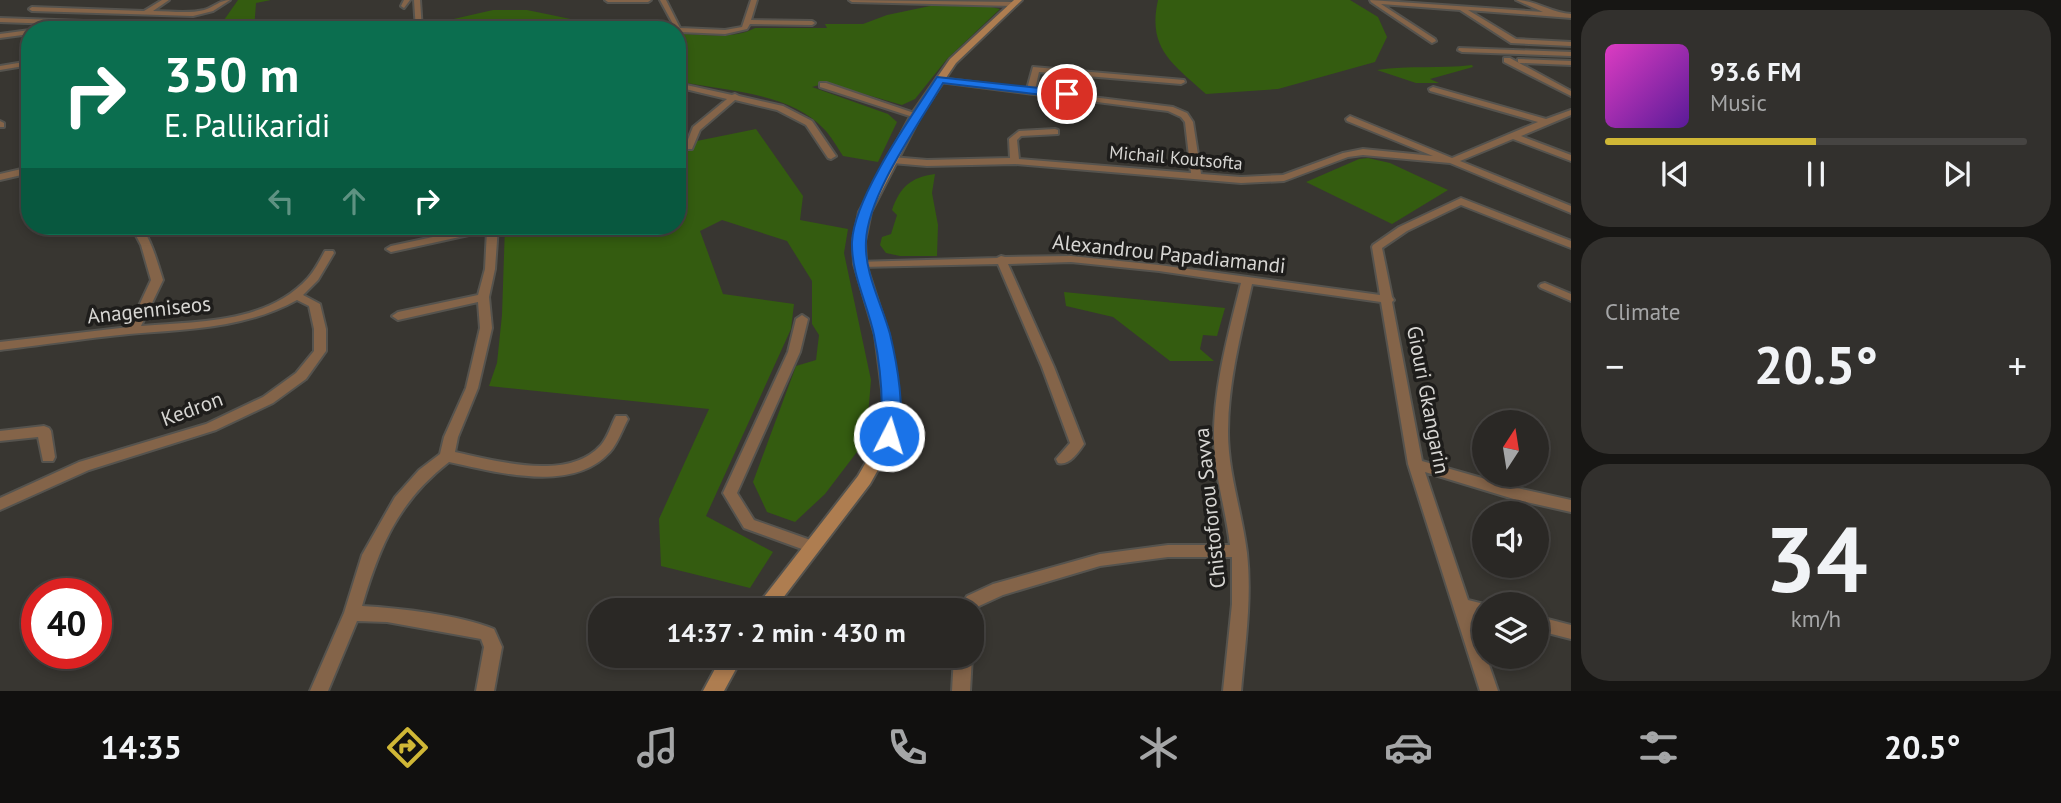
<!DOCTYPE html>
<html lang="en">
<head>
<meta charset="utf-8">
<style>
  :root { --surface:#2a2825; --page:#32302d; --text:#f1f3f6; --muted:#a5a6a7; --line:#464442; --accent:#d0b736 }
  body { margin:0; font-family:"PT Sans",sans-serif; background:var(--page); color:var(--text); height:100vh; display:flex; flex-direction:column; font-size:26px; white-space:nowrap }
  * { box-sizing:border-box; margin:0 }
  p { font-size:23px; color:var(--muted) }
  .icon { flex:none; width:38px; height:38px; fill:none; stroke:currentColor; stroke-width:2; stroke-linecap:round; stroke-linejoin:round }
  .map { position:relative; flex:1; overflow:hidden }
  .drawer { display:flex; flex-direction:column; gap:10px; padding:10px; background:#171614; width:490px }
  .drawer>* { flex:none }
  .top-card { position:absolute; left:21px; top:21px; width:665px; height:214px; border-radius:28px; box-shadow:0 4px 10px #0003,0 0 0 2px var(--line); background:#0b6e4f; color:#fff; overflow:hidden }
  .needle { width:46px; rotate:12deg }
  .controls { position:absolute; left:1472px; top:410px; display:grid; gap:14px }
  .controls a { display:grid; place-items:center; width:77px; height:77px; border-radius:50%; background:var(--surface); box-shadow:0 4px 10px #0003,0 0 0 2px var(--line); font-size:35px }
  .speed { position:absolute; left:21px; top:578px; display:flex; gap:14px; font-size:35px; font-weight:700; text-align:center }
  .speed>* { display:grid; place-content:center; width:91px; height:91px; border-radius:50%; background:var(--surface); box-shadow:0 4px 10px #0003,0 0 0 2px var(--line); line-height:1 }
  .speed .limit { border:10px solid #d22; background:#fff; color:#111 }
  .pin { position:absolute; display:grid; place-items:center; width:60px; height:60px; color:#fff; margin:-30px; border:4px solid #fff; border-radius:50%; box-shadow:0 2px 7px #0007 }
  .me { position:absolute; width:77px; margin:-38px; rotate:5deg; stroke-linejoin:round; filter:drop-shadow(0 0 5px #0008) }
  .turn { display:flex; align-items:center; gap:24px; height:147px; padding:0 28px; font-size:32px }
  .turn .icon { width:91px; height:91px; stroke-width:2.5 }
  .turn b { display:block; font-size:49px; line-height:60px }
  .lanes { display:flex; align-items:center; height:66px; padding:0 28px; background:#0003; justify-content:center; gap:35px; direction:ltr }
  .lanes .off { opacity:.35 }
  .big { font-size:52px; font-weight:600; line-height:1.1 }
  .drawer .widget { flex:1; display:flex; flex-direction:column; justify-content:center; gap:10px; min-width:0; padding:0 24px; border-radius:28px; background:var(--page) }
  .drawer .dial { align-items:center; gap:0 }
  .dial b { font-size:91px; line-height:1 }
  .song { display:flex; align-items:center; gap:21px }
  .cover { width:84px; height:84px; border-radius:10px; background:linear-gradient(135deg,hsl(310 70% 55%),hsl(270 70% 35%)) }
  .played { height:7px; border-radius:4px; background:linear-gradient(90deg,var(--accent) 50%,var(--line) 50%) }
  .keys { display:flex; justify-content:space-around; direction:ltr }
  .heat { display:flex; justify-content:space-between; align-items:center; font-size:38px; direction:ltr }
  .trip { position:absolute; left:588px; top:598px; width:396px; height:70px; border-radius:28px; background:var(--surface); box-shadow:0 4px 10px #0003,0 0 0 2px var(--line); font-weight:600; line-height:70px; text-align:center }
  .menu { display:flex; height:112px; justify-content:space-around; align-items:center; background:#11100f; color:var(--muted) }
  .menu .icon { width:49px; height:49px }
  .menu .selected { color:var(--accent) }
  .menu b { font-size:32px; color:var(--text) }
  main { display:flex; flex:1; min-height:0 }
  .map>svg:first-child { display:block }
</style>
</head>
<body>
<main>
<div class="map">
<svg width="1571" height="691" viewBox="0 0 1571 691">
  <rect width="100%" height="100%" fill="#383631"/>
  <path fill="#345c10" d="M 238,0 L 271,0 L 256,3 L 254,30 L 217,30 Z
    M 1158,0 L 1350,0 L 1378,17 L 1387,37 L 1375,62 L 1278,89 L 1206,94 C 1173,64 1147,49 1158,0 Z
    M 930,6 L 987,6 L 1000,9 L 947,59 L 915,99 L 902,105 L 826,83 L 812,87 L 888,114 L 897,122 L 878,162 L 843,156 C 837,147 831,136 824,129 C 790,92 724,91 677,81 L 677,45 L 684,34 C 707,35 735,39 755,28 L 827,28 L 825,24 L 863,24 L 887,15 Z
    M 493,10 L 527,10 L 624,30 L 423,30 L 423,26 Z
    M 411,19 L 411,30 L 303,30 Z
    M 1472,65 L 1473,67 L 1430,79 L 1439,83 L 1416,83 L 1377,70 C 1409,65 1440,69 1472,65 Z
    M 756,129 L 803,196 L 800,220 L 848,229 L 844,253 L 871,380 L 866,440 L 825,494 L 795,522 L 767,512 L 753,482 L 796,366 L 816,360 L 819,335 L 812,324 L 812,281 L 787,241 L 722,220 L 700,231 L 723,294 L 794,304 L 791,329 L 706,516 L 773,552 L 750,588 L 661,566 L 659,519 L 709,409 L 489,386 L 497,363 L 502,315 L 505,226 L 677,226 L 677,145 Z
    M 1368,158 L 1390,163 L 1448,190 L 1392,224 L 1306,182 L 1359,159 Z
    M 935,174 L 932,193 L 938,225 L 937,256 L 900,256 L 886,253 L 880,245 L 882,237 L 891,234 L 897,215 L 892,210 C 900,187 911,177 935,174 Z
    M 1064,292 L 1225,308 L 1217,336 L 1203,335 L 1200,349 L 1214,361 L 1170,361 L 1113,317 L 1066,306 Z"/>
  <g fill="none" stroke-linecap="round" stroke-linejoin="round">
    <defs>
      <path id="street" d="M 162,0 L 169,0 L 153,11 C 170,11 188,14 204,10 C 214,7 220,0 230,0 L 213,11 L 193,16 L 32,11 L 29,9 L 32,7 L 144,11 Z
        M 404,0 L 410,0 L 404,8 L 401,6 Z
        M 414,0 L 420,0 L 422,30 L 416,30 Z
        M 605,0 L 651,0 L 648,2 L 608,2 Z
        M 660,0 L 666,0 L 680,28 L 725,30 L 742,27 L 751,0 L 757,0 L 751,20 L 812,21 L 815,23 L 812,25 L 750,24 L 747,29 L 725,34 L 680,32 L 677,34 L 677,30 L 673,30 L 673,24 Z
        M 849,0 L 1013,2 L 1016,4 L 1013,6 L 852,2 Z
        M 1370,0 L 1543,12 L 1516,0 C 1535,0 1552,13 1571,14 L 1571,18 L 1468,10 L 1516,39 L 1571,42 L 1571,46 L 1511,43 L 1460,10 L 1381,4 L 1435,39 L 1436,41 L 1432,43 L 1371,2 Z
        M 0,18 L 112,22 L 115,24 L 112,26 L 0,22 Z
        M 30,30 L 30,34 L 0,38 L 0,34 Z
        M 1459,48 L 1571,52 L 1571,56 L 1462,52 L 1458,50 Z
        M 1504,58 L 1510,58 L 1571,91 L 1571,96 L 1504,62 Z
        M 1518,59 L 1571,61 L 1571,65 L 1521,63 L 1518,63 Z
        M 30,61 L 30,65 L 0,70 L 0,66 Z
        M 1033,67 L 1184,80 L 1185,82 L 1181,84 L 1039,72 L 1035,90 L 1173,107 L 1187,113 L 1193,122 L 1201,174 L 1241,177 L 1283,175 L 1343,153 L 1363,149 L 1433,156 L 1347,121 L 1346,119 L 1350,116 L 1452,158 L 1538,122 L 1430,91 L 1429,89 L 1433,87 L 1546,119 L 1571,110 L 1571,115 L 1521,136 L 1571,155 L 1571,161 L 1513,139 L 1460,161 L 1571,206 L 1571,213 L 1450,163 L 1363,155 L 1348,157 L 1284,181 L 1241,183 L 1015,164 L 927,166 L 892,163 L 887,160 L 892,157 L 927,160 L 1010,158 L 1009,139 L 1019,131 L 1055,129 L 1058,130 L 1058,134 L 1021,136 L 1017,140 L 1019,159 L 1191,173 L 1185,122 L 1181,117 L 1168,111 L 940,82 L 936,80 L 940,78 L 1027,89 Z
        M 677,83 L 732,95 L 735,94 L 739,96 L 783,106 L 812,121 L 836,156 L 831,159 L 828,158 L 806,125 L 777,110 L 735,100 L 700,130 L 692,149 L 686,149 L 685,147 L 693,127 L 727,99 L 677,87 Z
        M 820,83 L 826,83 L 920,115 L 913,117 L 820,87 Z
        M 0,121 L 4,123 L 4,127 L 0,127 Z
        M 30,167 L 30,173 L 0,180 L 0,174 Z
        M 1461,198 L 1571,241 L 1571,248 L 1461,205 L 1407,231 L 1382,248 L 1392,297 L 1394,300 L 1392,302 L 1422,461 L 1517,488 L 1571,500 L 1571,512 L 1517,500 L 1425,472 L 1468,600 L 1484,604 L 1484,618 L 1473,616 L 1484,649 L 1484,656 L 1486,656 L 1498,691 L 1480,691 L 1408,464 L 1381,302 L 1252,284 C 1241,333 1228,382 1228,432 C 1228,473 1242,512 1247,553 C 1252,599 1245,645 1241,691 L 1223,691 L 1232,604 L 1232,557 L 1168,557 L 1100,566 L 1003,595 L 979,606 L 971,617 L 971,611 L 959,611 L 967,596 L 993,584 L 1100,554 L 1168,545 L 1230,545 C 1226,511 1215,477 1214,443 C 1213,389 1228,335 1241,283 L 1159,271 L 1071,262 L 1008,264 L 1054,367 L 1084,444 C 1078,453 1069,466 1058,463 L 1056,459 L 1070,443 L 1042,367 L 998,264 L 860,267 L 856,266 L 855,264 L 856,262 L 997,258 L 1001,256 L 1005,257 L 1071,256 L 1159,265 L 1380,295 L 1372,247 L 1373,245 L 1399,227 Z
        M 131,226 L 141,226 C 152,242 157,261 163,280 L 141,326 C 198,321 266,324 308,278 C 315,270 320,260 325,251 L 333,251 L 334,253 L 318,280 L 303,295 L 320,304 L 326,329 L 326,351 L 306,379 L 273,403 L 216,430 L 89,470 L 0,510 L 0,498 L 79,462 L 206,424 L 263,397 L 296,373 L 314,351 L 314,329 L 309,306 L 297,300 C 244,329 187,329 129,334 C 86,338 43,345 0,350 L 0,342 L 129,327 L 151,280 L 141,245 Z
        M 484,226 L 498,226 L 495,269 L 489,297 L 492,328 L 478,388 L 458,437 L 455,452 C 497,461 568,482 601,445 C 608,437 611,425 616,416 L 626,416 L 628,419 C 622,430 618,443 610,452 C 572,494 497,472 449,462 C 398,502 380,545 362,606 C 400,608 459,615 494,629 L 502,647 L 494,691 L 476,691 L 484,647 L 481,639 L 387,622 L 357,621 L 328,691 L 310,691 L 344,613 L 362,555 L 395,497 L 419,470 L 440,454 L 444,437 L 466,388 L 480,328 L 478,302 L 398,320 L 392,316 L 398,312 L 478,295 L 485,269 L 487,231 L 391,252 L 386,249 L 391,246 Z
        M 1545,283 L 1571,294 L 1571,301 L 1541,288 L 1539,286 L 1541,284 Z
        M 802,315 L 808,319 L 800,352 L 737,493 L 754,520 L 816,542 L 818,546 L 816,550 L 810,552 L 744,528 L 723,493 L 788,352 L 796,319 Z
        M 44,426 L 49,428 L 51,431 L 55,457 L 53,461 L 43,461 L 38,437 L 0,441 L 0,431 Z
        M 1536,616 L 1571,625 L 1571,639 L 1536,630 Z
        M 971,655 L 972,656 L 970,691 L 952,691 L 954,656 Z"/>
      <path id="secondary" d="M 1014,0 L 1022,0 L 956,63 L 921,115 L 871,212 L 865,241 L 866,264 L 889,335 L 900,405 L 897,436 L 870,484 L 773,611 L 753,611 L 858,476 L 881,436 L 884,405 L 875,335 L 854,264 L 853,241 L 859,212 L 911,115 L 950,59 Z
        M 722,656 L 743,656 L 724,691 L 703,691 Z"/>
    </defs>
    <use href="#street" stroke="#55534e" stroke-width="4"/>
    <use href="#secondary" stroke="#55534e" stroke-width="4"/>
    <use href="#street" fill="#846449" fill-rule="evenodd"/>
    <use href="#secondary" fill="#ae7d50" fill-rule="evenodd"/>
  </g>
  <path fill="#1a73e8" stroke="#114b97" stroke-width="2" d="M 937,77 L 1067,91 L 1072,94 L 1067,98 L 943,83 C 919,124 868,194 866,241 C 864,273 882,304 890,334 C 896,359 908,418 895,440 L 882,440 L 880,436 C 884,402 881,369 874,335 C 868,305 851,274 852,242 C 854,197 911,117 937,77 Z"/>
  <g text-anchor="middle" stroke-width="7" stroke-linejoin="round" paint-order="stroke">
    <g font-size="18" fill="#d7d6d3" stroke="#1e1d1b">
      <text transform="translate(1176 158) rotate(5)" y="6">Michail Koutsofta</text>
    </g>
    <g font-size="21" fill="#d7d6d3" stroke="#1e1d1b">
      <text transform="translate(1169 254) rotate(6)" y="7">Alexandrou Papadiamandi</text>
      <text transform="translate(149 310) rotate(-6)" y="7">Anagenniseos</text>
      <text transform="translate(1428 400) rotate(79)" y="7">Giouri Gkangarin</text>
      <text transform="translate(192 409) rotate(-20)" y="7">Kedron</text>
      <text transform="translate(1210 508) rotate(-96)" y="7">Chistoforou Savva</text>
    </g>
  </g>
</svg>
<div class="controls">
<a><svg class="needle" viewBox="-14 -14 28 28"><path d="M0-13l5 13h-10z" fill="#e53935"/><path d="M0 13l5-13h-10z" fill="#a5a6a7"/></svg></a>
<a><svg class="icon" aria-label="sound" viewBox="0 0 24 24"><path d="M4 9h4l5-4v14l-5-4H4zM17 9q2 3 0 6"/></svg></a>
<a><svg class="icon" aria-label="layers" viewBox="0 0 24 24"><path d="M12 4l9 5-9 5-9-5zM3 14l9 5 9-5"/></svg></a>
</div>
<div class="speed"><div class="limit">40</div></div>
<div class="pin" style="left:1067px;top:94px;background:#d93025"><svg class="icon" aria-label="arrive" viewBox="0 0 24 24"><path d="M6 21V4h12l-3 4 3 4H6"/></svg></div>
<svg class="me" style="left:889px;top:436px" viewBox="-20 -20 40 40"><circle r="17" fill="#1a73e8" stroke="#fff" stroke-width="3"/><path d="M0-11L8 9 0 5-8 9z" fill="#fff"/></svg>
<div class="trip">14:37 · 2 min · 430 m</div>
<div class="top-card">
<div class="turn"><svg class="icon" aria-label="right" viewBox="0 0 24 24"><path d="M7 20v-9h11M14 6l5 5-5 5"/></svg><div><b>350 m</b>E. Pallikaridi</div></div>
<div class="lanes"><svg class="icon off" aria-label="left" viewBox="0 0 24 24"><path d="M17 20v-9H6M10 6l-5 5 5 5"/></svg><svg class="icon off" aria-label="ahead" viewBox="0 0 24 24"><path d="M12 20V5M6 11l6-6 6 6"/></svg><svg class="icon" aria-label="right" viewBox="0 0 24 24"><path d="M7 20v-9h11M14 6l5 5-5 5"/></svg></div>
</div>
</div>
<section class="drawer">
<div class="widget">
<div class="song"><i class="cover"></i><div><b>93.6 FM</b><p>Music</p></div></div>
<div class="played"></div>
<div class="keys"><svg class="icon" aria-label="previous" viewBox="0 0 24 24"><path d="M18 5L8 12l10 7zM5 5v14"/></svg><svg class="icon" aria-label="pause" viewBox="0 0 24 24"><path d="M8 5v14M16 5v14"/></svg><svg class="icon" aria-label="next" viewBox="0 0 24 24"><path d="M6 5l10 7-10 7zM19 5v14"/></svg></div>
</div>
<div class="widget"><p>Climate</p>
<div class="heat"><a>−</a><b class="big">20.5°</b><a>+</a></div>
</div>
<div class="widget dial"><b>34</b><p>km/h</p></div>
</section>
</main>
<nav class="menu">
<b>14:35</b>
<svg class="icon selected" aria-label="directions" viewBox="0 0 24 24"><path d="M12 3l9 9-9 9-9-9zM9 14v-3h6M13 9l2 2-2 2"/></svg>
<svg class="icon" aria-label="music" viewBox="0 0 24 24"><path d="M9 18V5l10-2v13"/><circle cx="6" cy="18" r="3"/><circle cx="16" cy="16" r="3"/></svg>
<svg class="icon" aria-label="phone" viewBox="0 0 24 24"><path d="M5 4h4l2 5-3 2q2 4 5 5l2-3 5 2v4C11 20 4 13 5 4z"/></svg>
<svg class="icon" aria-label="climate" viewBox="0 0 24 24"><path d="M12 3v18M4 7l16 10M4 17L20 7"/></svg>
<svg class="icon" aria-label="car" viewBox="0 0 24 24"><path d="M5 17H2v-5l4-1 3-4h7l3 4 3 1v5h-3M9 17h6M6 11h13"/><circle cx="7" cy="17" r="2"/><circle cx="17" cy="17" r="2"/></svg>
<svg class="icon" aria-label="filters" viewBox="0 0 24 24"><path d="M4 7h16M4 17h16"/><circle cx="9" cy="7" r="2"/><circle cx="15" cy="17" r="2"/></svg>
<b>20.5°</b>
</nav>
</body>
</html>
